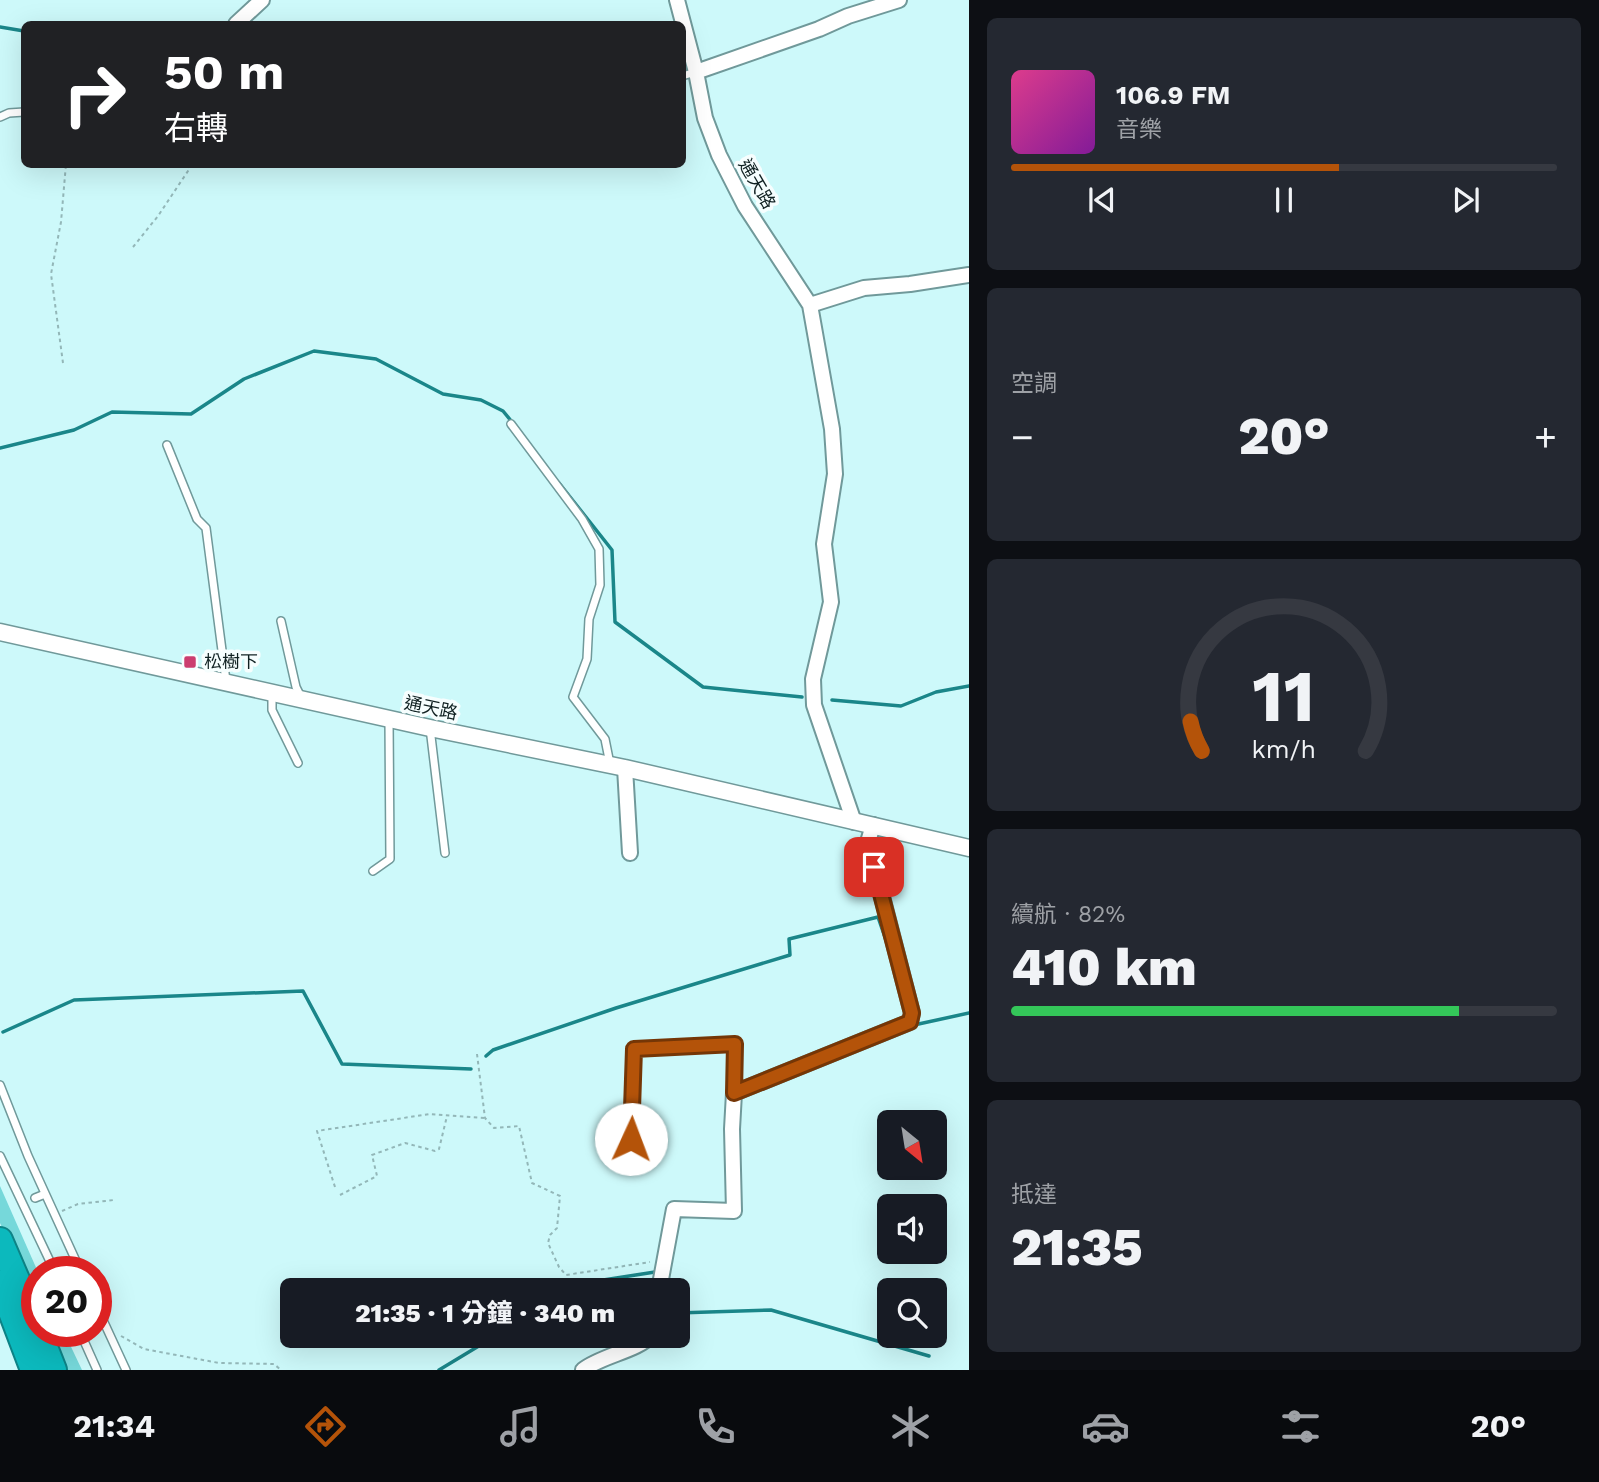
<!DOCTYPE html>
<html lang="zh-TW">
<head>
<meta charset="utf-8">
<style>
  :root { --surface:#171b24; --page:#242831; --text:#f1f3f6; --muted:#9ea1a6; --line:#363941; --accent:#b45309 }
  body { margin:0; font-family:"Work Sans","Noto Sans TC",sans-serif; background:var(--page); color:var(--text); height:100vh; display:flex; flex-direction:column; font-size:26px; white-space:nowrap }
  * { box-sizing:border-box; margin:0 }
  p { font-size:23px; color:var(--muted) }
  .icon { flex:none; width:38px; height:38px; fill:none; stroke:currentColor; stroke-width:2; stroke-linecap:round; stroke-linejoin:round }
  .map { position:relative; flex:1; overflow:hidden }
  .details { display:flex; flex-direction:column; gap:18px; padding:18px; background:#0d0f14; width:630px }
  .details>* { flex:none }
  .top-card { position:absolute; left:21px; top:21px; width:665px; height:147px; border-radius:10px; box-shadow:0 7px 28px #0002; background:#202124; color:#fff; overflow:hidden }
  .needle { width:46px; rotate:150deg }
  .tools { position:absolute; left:877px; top:1110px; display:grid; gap:14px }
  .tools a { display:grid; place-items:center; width:70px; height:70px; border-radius:10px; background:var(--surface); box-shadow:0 7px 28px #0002; font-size:35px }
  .speed { position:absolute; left:21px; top:1256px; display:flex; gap:14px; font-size:35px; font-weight:700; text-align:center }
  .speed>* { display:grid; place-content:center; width:91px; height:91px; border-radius:50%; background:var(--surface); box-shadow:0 7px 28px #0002; line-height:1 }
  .speed .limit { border:10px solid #d22; background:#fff; color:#111 }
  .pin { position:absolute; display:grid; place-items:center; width:60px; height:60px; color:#fff; margin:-30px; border-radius:14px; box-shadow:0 4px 10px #0006 }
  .me { position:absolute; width:77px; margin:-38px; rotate:2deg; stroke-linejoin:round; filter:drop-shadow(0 0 5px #0008) }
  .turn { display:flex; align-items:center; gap:24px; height:147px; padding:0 28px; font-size:32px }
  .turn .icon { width:91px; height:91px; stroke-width:2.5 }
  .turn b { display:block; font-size:49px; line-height:60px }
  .big { font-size:52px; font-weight:800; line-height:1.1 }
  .details .widget { flex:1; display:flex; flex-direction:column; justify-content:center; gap:10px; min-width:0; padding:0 24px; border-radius:10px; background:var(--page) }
  .details .dial { align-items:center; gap:0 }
  .dial svg { height:182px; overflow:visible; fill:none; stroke:var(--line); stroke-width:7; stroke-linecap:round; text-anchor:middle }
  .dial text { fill:var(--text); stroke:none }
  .song { display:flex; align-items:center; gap:21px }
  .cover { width:84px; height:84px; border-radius:10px; background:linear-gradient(135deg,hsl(330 70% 55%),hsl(290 70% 35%)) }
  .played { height:7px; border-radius:4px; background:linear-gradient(90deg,var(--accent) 60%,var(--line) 60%) }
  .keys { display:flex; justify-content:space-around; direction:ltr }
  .heat { display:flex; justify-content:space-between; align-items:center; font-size:38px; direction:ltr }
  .charge { height:10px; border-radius:5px; background:linear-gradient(90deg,#34c759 82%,var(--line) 0) }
  .trip { position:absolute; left:280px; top:1278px; width:410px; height:70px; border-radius:10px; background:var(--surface); box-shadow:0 7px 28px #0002; font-weight:800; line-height:70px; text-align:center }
  .tab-bar { display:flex; height:112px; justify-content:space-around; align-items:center; background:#090b0e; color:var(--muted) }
  .tab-bar .icon { width:49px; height:49px }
  .tab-bar .active { color:var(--accent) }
  .tab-bar b { font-size:32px; color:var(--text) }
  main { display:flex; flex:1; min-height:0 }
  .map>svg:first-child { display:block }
</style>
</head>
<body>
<main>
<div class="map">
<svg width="969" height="1370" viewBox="0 0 969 1370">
  <rect width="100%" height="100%" fill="#cdf9fa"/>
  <path fill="#76d8da" d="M 0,1186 L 38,1272 L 37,1307 L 0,1223 Z
    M 48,1332 L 64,1332 L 82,1370 L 64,1370 Z"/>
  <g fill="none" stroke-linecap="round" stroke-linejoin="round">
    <path stroke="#1a8689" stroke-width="3.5" d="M 0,27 L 24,31
      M 0,448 L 74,430 L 112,412 L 191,414 L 244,379 L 314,351 L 376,359 L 443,394 L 481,400 L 503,411 L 512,422
      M 559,483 L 612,550 L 615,622 L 703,687 L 802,697
      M 832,700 L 901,706 L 936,692 L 969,686
      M 914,1025 L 969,1013
      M 3,1032 L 74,1000 L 303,991 L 342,1064 L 471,1069
      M 486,1056 L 493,1050 L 616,1008 L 790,955 L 789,939 L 878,917 L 889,949
      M 573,1290 L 584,1283 L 655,1272
      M 667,1290 L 668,1277
      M 677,1313 L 771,1310 L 929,1356
      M 439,1370 L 497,1335"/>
    <defs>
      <path id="service" d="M 682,76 L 696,72
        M 0,117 L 9,113 L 24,112
        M 511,424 L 582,519 L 599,549 L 600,585 L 589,619 L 587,659 L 573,697 L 605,739 L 610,764
        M 167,445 L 197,519 L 206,528 L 226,681
        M 281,621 L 296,687 L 301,697
        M 272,691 L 272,710 L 298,763
        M 430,728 L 445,853
        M 373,871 L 390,859 L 389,719
        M 0,1085 L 28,1156 L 81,1272
        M 637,1151 L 631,1138 L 634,1049 L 735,1044 L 734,1093
        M 0,1156 L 55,1272
        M 35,1198 L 45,1194
        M 96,1305 L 126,1370
        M 80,1332 L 97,1370"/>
      <path id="minor" d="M 677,0 L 696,72 L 705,118 L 719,155 L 745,206 L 810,305 L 832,429 L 835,474 L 824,544 L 831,602 L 813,679 L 814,705 L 854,822
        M 236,24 L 262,0
        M 696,72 L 819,29 L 848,16 L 899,0
        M 810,305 L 864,288 L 910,284 L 969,275
        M 625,768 L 630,853
        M 659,1290 L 674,1209 L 734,1211 L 732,1129 L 734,1093 L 910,1022 L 912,1013 L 868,842 L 873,825
        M 583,1370 C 602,1355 638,1351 651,1335"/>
      <path id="tertiary" d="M 0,632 L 430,728 L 625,768 L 969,848"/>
      <path id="motorway" d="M 0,1240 L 37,1326
        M 0,1283 L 33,1370
        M 39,1332 L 54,1370"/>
    </defs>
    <use href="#service" stroke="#70999a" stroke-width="10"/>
    <use href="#minor" stroke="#70999a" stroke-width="18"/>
    <use href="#tertiary" stroke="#70999a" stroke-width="19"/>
    <use href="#motorway" stroke="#0d8386" stroke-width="28"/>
    <path stroke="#93b7b8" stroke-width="2" stroke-dasharray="3.5 3.5" stroke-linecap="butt" d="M 88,24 L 95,24
      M 420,164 L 420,169
      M 133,247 L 158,216 L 190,168 L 187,164
      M 63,363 L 51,274 L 61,222 L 66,164
      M 477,1054 L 485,1118 L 494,1128 L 519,1126 L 532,1183 L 560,1196 L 557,1228 L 550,1235 L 548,1243 L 559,1267 L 566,1275 L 650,1262
      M 335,1187 L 317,1131 L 430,1114 L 484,1118
      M 340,1195 L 377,1176 L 372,1155 L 405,1143 L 435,1151 L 439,1149 L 447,1116
      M 62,1211 L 78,1204 L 114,1200
      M 121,1336 L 144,1349 L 219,1363 L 274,1364 L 281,1370"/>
    <use href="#service" stroke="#fff" stroke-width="7"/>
    <use href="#minor" stroke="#fff" stroke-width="14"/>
    <use href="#tertiary" stroke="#fff" stroke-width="16"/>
    <use href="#motorway" stroke="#0cb9bd" stroke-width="24"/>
  </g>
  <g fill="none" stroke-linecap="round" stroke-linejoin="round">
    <defs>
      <path id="route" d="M 631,1139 L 634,1049 L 735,1044 L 734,1093 L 910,1022 L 912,1013 L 874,867"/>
    </defs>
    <use href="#route" stroke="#753606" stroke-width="18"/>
    <use href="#route" stroke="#b45309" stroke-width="12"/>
  </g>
  <rect fill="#cb3e6f" stroke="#f6fefe" stroke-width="2.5" x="183" y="655" width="14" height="14" rx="3.5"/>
  <g text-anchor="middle" stroke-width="7" stroke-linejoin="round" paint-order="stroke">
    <g font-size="18" fill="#0f2021" stroke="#f6fefe">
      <text transform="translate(757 184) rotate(60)" y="6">通天路</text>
      <text transform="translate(431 708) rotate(12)" y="6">通天路</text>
    </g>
    <g font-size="18" fill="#0f2021" stroke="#f6fefe" text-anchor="start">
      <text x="204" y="668">松樹下</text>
    </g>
  </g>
</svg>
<div class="tools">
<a><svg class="needle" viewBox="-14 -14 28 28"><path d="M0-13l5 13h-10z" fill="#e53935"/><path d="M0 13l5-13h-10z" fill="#9ea1a6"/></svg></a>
<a><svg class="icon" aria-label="sound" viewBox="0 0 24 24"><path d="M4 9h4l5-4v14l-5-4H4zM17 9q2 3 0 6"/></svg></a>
<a><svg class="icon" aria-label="search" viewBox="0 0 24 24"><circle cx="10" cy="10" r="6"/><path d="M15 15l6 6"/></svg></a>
</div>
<div class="speed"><div class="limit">20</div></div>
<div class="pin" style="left:874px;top:867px;background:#d93025"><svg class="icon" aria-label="arrive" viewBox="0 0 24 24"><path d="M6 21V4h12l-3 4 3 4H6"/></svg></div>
<svg class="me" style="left:631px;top:1139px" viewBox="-20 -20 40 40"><circle r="19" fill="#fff"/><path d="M0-13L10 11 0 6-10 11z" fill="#b45309"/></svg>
<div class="trip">21:35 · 1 分鐘 · 340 m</div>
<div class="top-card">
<div class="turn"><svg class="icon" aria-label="right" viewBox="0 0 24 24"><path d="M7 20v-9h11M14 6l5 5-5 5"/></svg><div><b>50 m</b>右轉</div></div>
</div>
</div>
<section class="details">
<div class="widget">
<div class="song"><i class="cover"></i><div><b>106.9 FM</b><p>音樂</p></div></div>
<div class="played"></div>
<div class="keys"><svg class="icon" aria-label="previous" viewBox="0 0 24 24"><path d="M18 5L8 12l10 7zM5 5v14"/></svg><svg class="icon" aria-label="pause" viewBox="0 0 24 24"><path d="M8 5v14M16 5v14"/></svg><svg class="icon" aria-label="next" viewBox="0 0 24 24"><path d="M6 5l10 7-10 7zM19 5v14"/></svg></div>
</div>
<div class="widget"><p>空調</p>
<div class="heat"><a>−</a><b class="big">20°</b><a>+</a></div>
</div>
<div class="widget dial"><svg viewBox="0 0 100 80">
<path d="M14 69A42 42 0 1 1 86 69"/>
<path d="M14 69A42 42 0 0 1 9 56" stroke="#b45309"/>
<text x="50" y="56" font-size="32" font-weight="700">11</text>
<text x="50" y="72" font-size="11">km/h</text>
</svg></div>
<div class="widget"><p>續航 · 82%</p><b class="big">410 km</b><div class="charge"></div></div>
<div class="widget"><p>抵達</p><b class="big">21:35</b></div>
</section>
</main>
<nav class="tab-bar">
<b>21:34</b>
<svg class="icon active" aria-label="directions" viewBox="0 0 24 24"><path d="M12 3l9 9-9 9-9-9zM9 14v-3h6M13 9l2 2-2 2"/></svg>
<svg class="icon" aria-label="music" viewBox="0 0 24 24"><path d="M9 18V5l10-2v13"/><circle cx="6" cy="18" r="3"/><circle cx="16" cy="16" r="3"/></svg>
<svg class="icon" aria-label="phone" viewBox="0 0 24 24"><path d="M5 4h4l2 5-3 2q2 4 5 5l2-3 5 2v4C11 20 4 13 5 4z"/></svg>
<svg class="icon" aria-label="climate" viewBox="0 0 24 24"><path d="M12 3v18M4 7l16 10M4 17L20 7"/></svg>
<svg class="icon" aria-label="car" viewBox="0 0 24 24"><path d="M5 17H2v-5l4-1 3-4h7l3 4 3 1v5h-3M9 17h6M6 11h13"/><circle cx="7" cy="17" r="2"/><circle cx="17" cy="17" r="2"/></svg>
<svg class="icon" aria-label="filters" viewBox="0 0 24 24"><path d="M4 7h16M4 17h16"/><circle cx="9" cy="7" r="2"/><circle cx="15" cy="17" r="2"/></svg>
<b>20°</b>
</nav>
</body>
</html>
